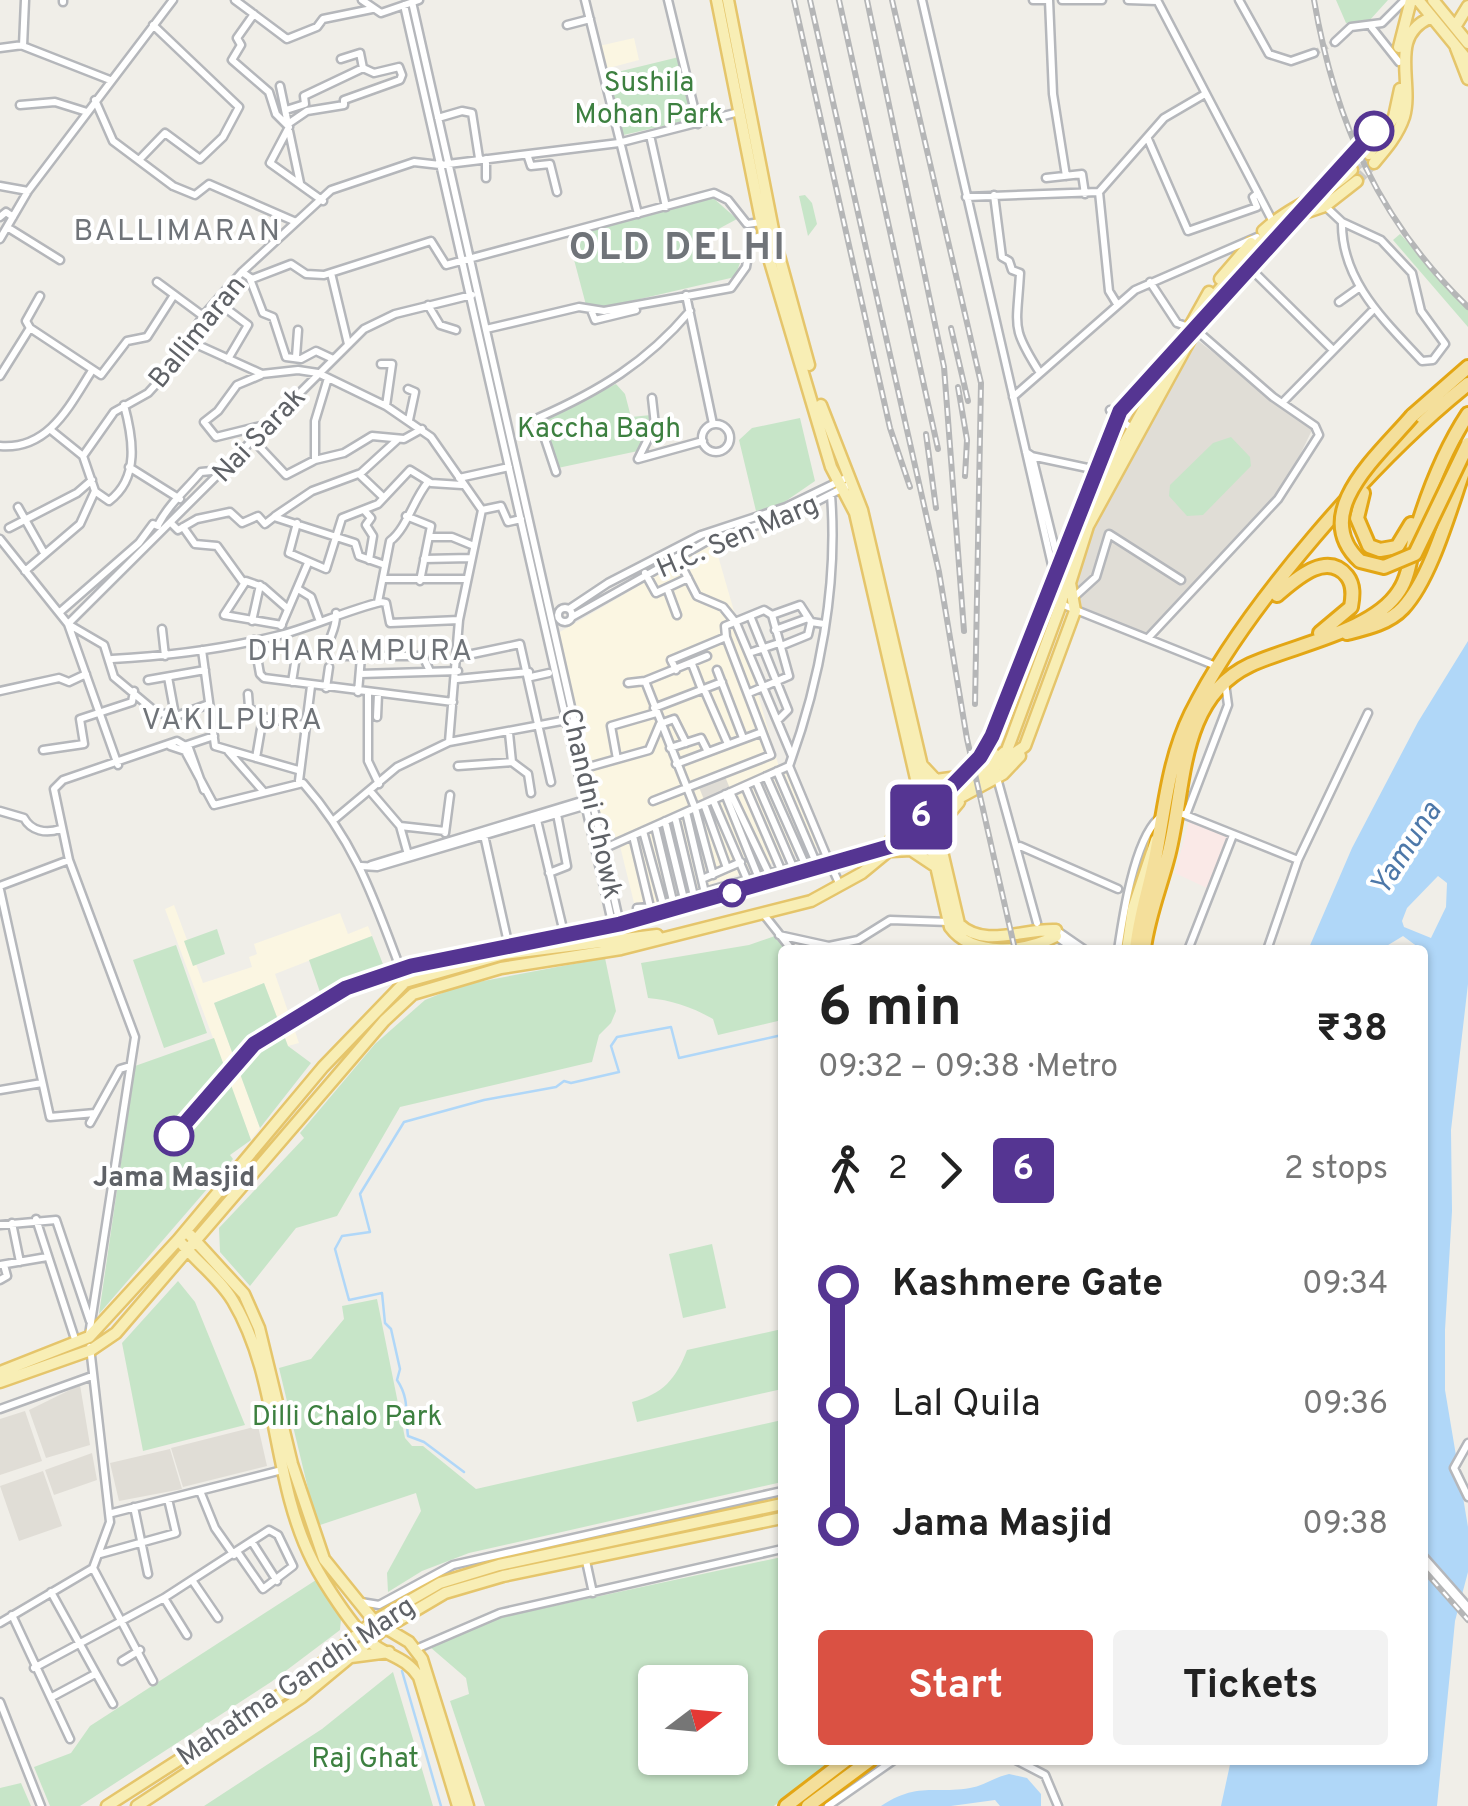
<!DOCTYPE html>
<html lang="en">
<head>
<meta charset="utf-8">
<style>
	:root { --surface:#fff; --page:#f2f2f2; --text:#222; --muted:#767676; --accent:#da5143 }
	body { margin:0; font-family:Overpass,sans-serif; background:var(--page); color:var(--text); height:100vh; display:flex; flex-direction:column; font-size:38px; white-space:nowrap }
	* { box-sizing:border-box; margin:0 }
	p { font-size:32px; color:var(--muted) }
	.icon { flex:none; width:55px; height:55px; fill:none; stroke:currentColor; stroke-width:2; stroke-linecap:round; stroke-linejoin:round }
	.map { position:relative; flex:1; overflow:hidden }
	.sheet { position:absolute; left:778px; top:945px; width:650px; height:820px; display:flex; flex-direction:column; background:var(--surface); border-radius:10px; box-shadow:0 2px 8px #0004 }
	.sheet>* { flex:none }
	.badge { padding:0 20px; border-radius:8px; font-size:35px; line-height:65px }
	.needle { width:65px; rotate:74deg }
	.tools { position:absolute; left:638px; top:1665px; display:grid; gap:20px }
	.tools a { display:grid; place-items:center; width:110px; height:110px; border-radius:10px; background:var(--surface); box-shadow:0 2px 8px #0004; font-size:50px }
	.map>.badge { position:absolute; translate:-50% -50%; box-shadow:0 0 0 5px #fff }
	.legs { display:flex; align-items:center; gap:15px; height:110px; padding:0 40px; font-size:32px }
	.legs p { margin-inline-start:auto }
	.headline { display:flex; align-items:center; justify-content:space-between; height:170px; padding:0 40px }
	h1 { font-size:55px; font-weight:700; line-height:75px }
	.button { display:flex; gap:20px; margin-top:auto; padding:20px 40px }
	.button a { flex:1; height:115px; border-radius:10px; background:var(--accent); color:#fff; font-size:40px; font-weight:700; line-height:115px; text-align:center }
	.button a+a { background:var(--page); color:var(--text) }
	ul { padding:0 40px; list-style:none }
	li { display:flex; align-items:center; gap:35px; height:120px; font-size:38px }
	li i { display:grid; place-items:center; width:15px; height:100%; margin:0 12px; background:currentColor }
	li i::after { content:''; width:25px; height:25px; margin:-12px; border:8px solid; border-radius:50%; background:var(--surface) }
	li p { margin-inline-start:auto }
	li:first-child i { background:linear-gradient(#0000 50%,currentColor 0) }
	li:last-child i { background:linear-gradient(currentColor 50%,#0000 0) }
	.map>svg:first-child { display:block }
	.commercial { fill:#fbf6e2 }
	.education { fill:#e0ddd6 }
	.medical { fill:#fae9e7 }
	.green { fill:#c7e5c8; fill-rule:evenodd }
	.water { fill:#b0d7f8; fill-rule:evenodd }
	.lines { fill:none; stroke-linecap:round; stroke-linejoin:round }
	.stream { stroke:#b0d7f8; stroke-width:2.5 }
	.minor-tunnel { stroke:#cccbc8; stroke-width:6; stroke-dasharray:6 3; stroke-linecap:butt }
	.major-tunnel { stroke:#cccbc8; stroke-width:10; stroke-dasharray:10 5; stroke-linecap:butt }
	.minor-casing { stroke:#b5b7bb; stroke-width:11 }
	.major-casing { stroke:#e5c56b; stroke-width:15 }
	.highway-casing { stroke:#e3a615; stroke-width:18 }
	.minor { stroke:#fff; stroke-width:6 }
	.major { stroke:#f8eeb5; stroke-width:10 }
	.highway { stroke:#f4df9b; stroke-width:12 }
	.rail-casing { stroke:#b5b6b7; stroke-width:6 }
	.rail { stroke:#fff; stroke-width:2.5; stroke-dasharray:8; stroke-linecap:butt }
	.highway-bridge-casing { stroke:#e3a615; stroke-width:18; stroke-linecap:butt }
	.highway-bridge { stroke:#f4df9b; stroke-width:12 }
	.line-1-casing { stroke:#fff; stroke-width:22 }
	.line-1 { stroke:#553592; stroke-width:15 }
	.stop-1-dot { fill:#fff; stroke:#553592; stroke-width:5 }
	.labels { text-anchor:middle; stroke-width:8; stroke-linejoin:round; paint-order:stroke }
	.park-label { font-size:28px; fill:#3d8040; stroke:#fff }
	.street-label { font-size:28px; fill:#5f6267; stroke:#fff }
	.stop-label { font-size:28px; font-weight:bold; fill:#5f6267; stroke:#fff }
	.neighbourhood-label { font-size:30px; letter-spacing:2.5px; fill:#707479; stroke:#fff }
	.water-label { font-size:30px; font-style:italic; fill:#4d78a9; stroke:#fff }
	.district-label { font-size:38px; font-weight:bold; letter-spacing:2.5px; fill:#707479; stroke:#fff }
</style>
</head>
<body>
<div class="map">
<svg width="1468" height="1806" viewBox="0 0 1468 1806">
	<rect width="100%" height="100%" fill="#f0eee8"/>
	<!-- commercial -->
	<path class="commercial" d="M634,38L639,60L605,69L599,46Z
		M714,542L779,767L606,845L558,633Z
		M786,771L819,846L636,911L620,846Z
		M174,905L203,983L252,967L249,957L257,954L254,944L340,913L348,934L368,926L372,936L275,974L299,1043L288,1046L264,983L214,1003L260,1128L251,1140L165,909Z"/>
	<!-- education -->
	<path class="education" d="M1196,339L1312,430L1285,486L1149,635L1082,610L1078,604L1083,593L1075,581L1086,539Z
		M724,774L731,791L705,802L698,785Z
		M80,1385L90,1445L46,1458L29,1410Z
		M25,1411L42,1461L0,1475V1419Z
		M258,1426L267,1466L183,1487L171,1448Z
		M170,1449L182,1489L119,1501L110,1463Z
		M92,1453L97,1480L54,1495L45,1470Z
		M43,1471L62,1526L19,1541L0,1486Z"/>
	<!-- medical -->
	<path class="medical" d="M1189,821L1229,838L1209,889L1175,873Z"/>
	<!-- green -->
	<path class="green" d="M1336,0H1388L1369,21L1346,23Z
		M679,57L693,119L619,136L605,75Z
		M805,195L812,203L817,224L808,236L799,196Z
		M712,197L737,219L709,234L712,251L742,257L735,277L601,308L586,305L568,237Z
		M1400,234L1468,304V327L1393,240Z
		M616,384L625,394L631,417L651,415L653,424L638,451L553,469L539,421Z
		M800,418L815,481L783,503L756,511L739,440L752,428Z
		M1231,437L1250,457L1251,466L1203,515L1187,516L1169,496L1170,485L1213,443Z
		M217,929L225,954L193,966L184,941Z
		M372,936L386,972L321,995L309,960Z
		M775,936L785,950L782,1020L718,1035L713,1019C692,1007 671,1000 648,998L641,963L749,945Z
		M176,945L207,1033L164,1048L133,960Z
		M605,958L616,1011L611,1023L599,1035L592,1062L400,1107L337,1216L296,1228L250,1286L220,1252L219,1228L304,1138L300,1133L375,1044L425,1000L462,985Z
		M264,983L288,1046L311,1063L260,1128L214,1003Z
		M214,1038L251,1140L230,1155L233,1159L99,1314L135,1066Z
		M712,1244L726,1308L683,1318L669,1254Z
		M178,1281L195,1302L245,1425L143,1451L122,1343Z
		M377,1299L405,1438L412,1446H423L476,1489L782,1420V1482L469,1553L422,1571L388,1592L387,1573L421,1511L416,1493L317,1526L279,1368L311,1359L344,1319L342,1306Z
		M782,1329V1389L637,1422L632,1402C663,1394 676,1379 687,1350Z
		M782,1557V1760H833L774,1806H485L450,1701L469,1694L466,1678L430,1647L502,1617ZM730,1682V1758H655V1682Z
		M316,1580L341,1619L340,1630L271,1682L80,1806H50L34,1767L71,1753L90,1726Z
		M393,1672L433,1806H204L322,1729Z
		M21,1783L31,1806H0V1788Z"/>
	<!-- water -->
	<path class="water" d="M1468,641V984L1451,1130L1452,1211L1445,1330V1390L1468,1527V1572L1455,1621L1437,1806H1221L1231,1760H1422V950L1403,936L1380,950H1308L1352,848L1418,722ZM1438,876L1447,883L1446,907L1431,938L1404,927L1402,921L1407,908Z
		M1009,1774L1027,1778L1041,1794V1806H1000L995,1800L951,1806H881C917,1782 934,1794 970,1788C983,1786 995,1777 1009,1774Z"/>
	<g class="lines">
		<!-- stream -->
		<path class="stream" d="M464,1472L424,1442L408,1436C405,1415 410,1399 397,1380L400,1369L391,1329L385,1323L382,1293L349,1300L335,1249L342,1236L370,1232L360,1194L404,1122L484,1100L556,1087L564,1081L571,1083L619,1072L611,1046L617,1037L671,1027L679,1058L782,1035
			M402,1671L441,1806"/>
		<!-- minor-tunnel -->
		<path class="minor-tunnel" d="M1314,53L1335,42"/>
		<!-- major-tunnel -->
		<path class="major-tunnel" d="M1352,170L1369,154
			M1357,181L1374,163"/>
		<defs>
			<path id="minor" d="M25,0L23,46L110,80
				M63,0V2
				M235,0L287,39L317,27L323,19L372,9
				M362,0L381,13L419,0
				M585,0L638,214
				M668,0L698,124
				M922,0L1061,604L1216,666
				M1033,0H1047
				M1049,0L1053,94L1066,176
				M1062,0H1102
				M1128,0L1157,1
				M1157,0L1273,222
				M1239,0L1269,54L1291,61L1314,53
				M412,2L624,942
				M404,5L616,940
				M254,14L237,38L241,45L232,60L269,92L276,114L289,127L270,163L323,201
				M567,25L590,19
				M1372,28L1399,62
				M1335,42L1351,27L1382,23L1405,0
				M0,48L23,45
				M341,59L360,53L363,68
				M280,86L288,124L307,111L344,105V100L400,80L402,75L399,67L374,73L363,68L304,96L305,104L286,110
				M95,100L113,141L173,186L195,195L209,184L296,222
				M20,105L55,102L87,112
				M438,118L462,111L472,113L479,158
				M289,131L300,183
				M650,135L666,207
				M1148,139L1188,231L1257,207L1253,197L1258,193
				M622,142L739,112
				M528,157L531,166L550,164L557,192
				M486,159V178
				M139,160L165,133L200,159L223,137L239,107L153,25
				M1046,178L1082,174L1085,194
				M0,186L28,191
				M1099,192L1109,291L1117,304
				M994,195L1002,257L1009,261L1012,270L1020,273C1017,328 1010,326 1040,373
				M966,197L1099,192L1164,118L1205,94
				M1325,206L1342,222L1381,240L1412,273L1421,311L1445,344L1433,360L1422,361C1385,321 1341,281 1342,222
				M0,217L6,212L13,217
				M7,227L60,260
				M0,239L28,191L173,0
				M1244,262L1332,349
				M242,272L252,279L291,264L306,274L324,275L431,241L446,265L714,193L728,200L747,224L761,222
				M331,273L348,344
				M250,279L263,313L273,317L286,357L301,359L316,351L333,359
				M157,282L203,316
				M686,295L713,424
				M216,301L248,325L228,359
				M1339,302L1360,287
				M428,305L440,325L456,330
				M591,310L595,320L636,310
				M30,328L26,321L40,296
				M486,329L579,307L604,311L731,288L746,267L751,239L767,234
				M189,341L262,374L298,370L318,373L386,406L431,437L482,510
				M296,357L298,330
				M381,364H392L386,406
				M261,375L237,385L218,411L204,422L216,437L265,425
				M0,376L30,328L101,375L127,341L147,337L174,295
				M408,389L415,392L409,420
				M1013,397L1135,290L1257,237
				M652,398L655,425L638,459L703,441
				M1282,403L1374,309
				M1110,410L1132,429
				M702 438a14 14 0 1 1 28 0a14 14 0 1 1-28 0Z
				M52,431L83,456
				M253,440L286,475L315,460L344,453L372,436L404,439L422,429
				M0,446C48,450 69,407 91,372
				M1026,452L1032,456L1063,581
				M1031,456L1111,473
				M315,460V421L328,378
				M129,467L180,499
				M556,472L538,418C599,391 646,363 690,311
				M359,474L383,497
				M459,478L509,467
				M96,492L109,501C140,478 133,438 124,405
				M18,507L44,553
				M364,510L371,518L366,525L373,536L369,560
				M482,510L501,506L508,522L521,519
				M275,516L312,491L361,473L397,440
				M406,516L431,526L420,581
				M171,523L178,530L197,519L230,512L242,523L258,516L265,524L274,517L355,543L359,556L385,565
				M297,523L289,553L326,569L342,518L378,504L410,470L431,483L462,485
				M158,525C169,504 185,491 201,472L222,470
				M183,527L195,544L217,546L243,582
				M9,528L77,493L92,480
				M429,537H452L474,546
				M0,539L68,624L118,765
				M677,557L697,596L723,607L736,623L792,756
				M424,559L471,558
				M25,571L80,524L95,491L83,456L114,412L148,393L169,370L203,316L242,272L331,190L414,162L440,165L619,143
				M645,573L656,593L688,578
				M384,579H467
				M667,588L677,615
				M298,589L311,597L319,619
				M1073,598L1096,577L1109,534L1181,580
				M378,602L390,541C407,528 413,500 428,482
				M558 615a7 7 0 1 1 14 0a7 7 0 1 1-14 0Z
				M569,609L608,583L701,535L786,507L848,477
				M60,612L139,543L153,524L158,526
				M572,617L709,540L790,515L851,484
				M751,618L788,710L778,720
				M252,621L260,585
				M282,625L224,615L246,581L263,587L288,609
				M281,626L308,563
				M162,629L165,656
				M775,630L808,618
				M1149,637L1278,499L1319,435L1315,426L1273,397L1195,329L1177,323L1150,282
				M254,640L260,674L264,678L453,702
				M781,646L808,635L811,622
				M202,650L215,746L298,770
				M749,653L779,643
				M327,655C327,637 337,631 336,613
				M344,656H423L429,669
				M458,657L520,644L551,782
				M112,659C166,656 223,649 276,636C310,628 344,611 381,602L386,603L390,623L459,620
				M692,664L702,690
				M676,670L671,660L726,637L725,626L764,610L772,615
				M717,670L743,738
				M360,674L458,671
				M168,677L175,715
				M531,677L549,673
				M457,679L529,672
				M148,680L205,670
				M645,681L707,656
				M292,682L295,663
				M628,683L645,681L695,808L713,875
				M326,688L329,667
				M704,689L728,744
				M0,691L59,678L69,682L86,674
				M358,692L361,657
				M368,693V761L379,784
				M749,693L789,676L772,615L800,605L811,622L824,624
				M248,694L249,707L263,719
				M209,704L179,715L157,713L114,677L104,645L68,624L364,329L395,314L472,295
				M654,708L722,682
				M377,717L378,694
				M509,733L512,762L528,774L531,793
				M449,742L459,620L482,510
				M187,745L214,736
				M170,746L185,751L214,805L303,783C358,845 376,905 405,981
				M670,748L701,738L708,752
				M43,750L84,744L80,719L132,702L134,691
				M228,751L263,791
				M256,758L263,717L303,725
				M617,759L611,726L656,713
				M676,764L762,732
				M458,766L512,762
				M789,766C820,681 838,586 831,495
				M585,768L649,750L660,724L674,719L686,743
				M777,771L815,860
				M766,776L805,864
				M997,778L1037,923
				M299,781L311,686
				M756,781L793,867
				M745,786L782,872
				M370,791L400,826L407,851
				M730,792L770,876
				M725,794L758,876
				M713,800L747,879
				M653,801L771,755L726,637
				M704,804L727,868
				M0,811L24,818C31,831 46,834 60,829
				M686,812L705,893
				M1183,814L1298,860
				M1186,815L1228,705L1225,683
				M675,817L694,896
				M335,819L397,767L449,742L567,720
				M537,820L564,933
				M665,821L684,899
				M400,826L445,831
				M655,826L673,901
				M643,831L663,904L827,857L789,766
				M445,833L450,795
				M484,835L509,947
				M633,836L650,907L637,908
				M1020,846L1118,889
				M603,849L789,766
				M827,857L839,883
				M371,865L588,799
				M361,866L377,867L587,805
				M549,873L567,866L557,814
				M702,879L741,862
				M0,886L69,860
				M0,890L50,1117L95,1113
				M765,916L792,950
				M1056,930L1085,950
				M779,935L829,946L858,940L890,920L949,922
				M1056,936L1075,950
				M1118,950C1123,916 1134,842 1158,819
				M1188,950L1233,835
				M1267,950L1298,860L1368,713
				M401,972L579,929
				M0,1090L42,1083
				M90,1123L120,1069L130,1066
				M36,1219L75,1339
				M12,1223L20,1262
				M0,1225L56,1220L90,1321
				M0,1265L47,1257
				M0,1280L7,1276L4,1265
				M89,1335L135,1037L69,860L54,789L63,780L177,741L189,748L204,790
				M0,1409L92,1376
				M1468,1443L1454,1468L1468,1497
				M200,1491L215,1528L234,1555
				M134,1507L148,1574
				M112,1513L282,1470
				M252,1542L277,1581
				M100,1554L176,1533L168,1499
				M1422,1555L1468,1607
				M586,1561L593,1593
				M1422,1562L1468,1615
				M93,1568L153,1681
				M192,1580L218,1618
				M51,1592L113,1704
				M164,1598L187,1635
				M361,1602L379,1605L453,1565L782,1491
				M12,1615L70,1739
				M0,1623L93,1568L110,1522L90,1347
				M416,1649L500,1613L782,1549
				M122,1661L140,1650
				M34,1668L164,1598L269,1530L278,1535L293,1566L263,1589L238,1553
				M52,1697L95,1674
				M0,1702L41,1806
				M1016,1760L1045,1775L1058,1806
				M828,1806L894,1760"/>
			<path id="major" d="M717,0L768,255L831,467L855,513L950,927C973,958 1026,952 1056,936
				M728,0L776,245L809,365
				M1418,0L1468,61
				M1433,0L1468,43
				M1455,27L1468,6
				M1399,47L1411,0
				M1456,48L1468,79
				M1369,154L1394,117L1400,89
				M1374,163C1386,149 1398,135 1404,117C1414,82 1388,36 1430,18
				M1263,231C1291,205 1325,196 1352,170
				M1220,279L1251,243
				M821,405L862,510L959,924C985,949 1024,928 1056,930
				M1093,500L1209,292
				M922,765L936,780L958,777
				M988,766L1007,750L1012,737L1061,604L1067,572
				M951,785L994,754
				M957,799L1003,774L1020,756
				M940,838L944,820L959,802
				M887,845L906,821L966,781
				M892,851L911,850L935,866
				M1127,950L1133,909L1156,840
				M190,1235L244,1294L259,1328L292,1464L324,1559L374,1621L409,1642L422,1659L468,1806
				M182,1244C198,1263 220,1279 233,1301C280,1380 271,1480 313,1562C324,1583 353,1628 370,1642C388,1657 405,1656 419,1677L458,1806
				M0,1372L89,1337L178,1240L323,1067L405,982L504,954L657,935
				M0,1382L91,1350L116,1333L384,1021L413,994L501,968L621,949L811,901L862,873L964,789L1025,746L1075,611L1070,583L1088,526L1214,296L1261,241L1287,219L1325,206L1357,181
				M351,1657L389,1652
				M107,1806L294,1686L374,1621L440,1583L499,1565L782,1504
				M137,1806L302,1697L384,1629L445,1593L503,1576L782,1518"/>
			<path id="highway" d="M1412,416L1468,367
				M1363,493L1357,518L1369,546L1380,550L1397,547L1411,524
				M1277,595C1294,581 1326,550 1347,576C1354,585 1353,596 1351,607L1320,633
				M1347,633C1367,628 1389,623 1403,608C1433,576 1452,500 1468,458
				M1144,948C1148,917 1159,890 1167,860C1186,793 1176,700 1250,665C1293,645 1373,632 1399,591C1410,575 1411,551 1416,532C1428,492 1445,449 1468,414
				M1136,950C1139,917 1150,886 1156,854C1165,806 1169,759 1191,714C1244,607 1374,459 1468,384
				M786,1806L846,1760
				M808,1806L870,1760"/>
		</defs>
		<!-- minor casing -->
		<use href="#minor" class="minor-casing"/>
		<!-- major casing -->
		<use href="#major" class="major-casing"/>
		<!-- highway casing -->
		<use href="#highway" class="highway-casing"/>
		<!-- minor -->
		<use href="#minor" class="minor"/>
		<!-- major -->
		<use href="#major" class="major"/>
		<!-- highway -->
		<use href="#highway" class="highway"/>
		<defs>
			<path id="rail" d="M794,0L890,428L910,487
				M810,0L939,572L967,739L1015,950
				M839,0L938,449
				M867,0L944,367L964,631
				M892,0L981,383L975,704
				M1314,0C1335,122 1379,221 1468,307
				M951,328L968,401
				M958,387L967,440L965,476
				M926,434L936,508
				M1422,1568L1468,1620"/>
		</defs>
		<!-- rail casing -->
		<use href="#rail" class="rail-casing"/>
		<!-- rail -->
		<use href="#rail" class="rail"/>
		<defs>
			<path id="highway-bridge" d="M1412,416C1380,454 1308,513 1360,561L1384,567L1415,554L1468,444"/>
		</defs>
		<!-- highway-bridge casing -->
		<use href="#highway-bridge" class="highway-bridge-casing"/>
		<!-- highway-bridge -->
		<use href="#highway-bridge" class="highway-bridge"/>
	</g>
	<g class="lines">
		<defs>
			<path id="line-1" d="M174,1136L254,1044L346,988L411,966L620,924L895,845L980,757L992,736L1120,411L1374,131"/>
		</defs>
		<!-- line-1 casing -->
		<use href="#line-1" class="line-1-casing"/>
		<!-- line-1 -->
		<use href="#line-1" class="line-1"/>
	</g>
	<!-- markers -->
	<g class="stop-1-dot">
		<circle cx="1374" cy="131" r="18"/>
		<circle cx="732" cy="893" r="12"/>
		<circle cx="174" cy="1136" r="18"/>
	</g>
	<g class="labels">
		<!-- park labels -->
		<g class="park-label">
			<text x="649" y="91">Sushila<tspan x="649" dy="32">Mohan Park</tspan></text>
			<text x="599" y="437">Kaccha Bagh</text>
			<text x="347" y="1425">Dilli Chalo Park</text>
			<text x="365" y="1767">Raj Ghat</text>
		</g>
		<!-- street labels -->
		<g class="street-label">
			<text transform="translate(196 331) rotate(-51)" y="10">Ballimaran</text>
			<text transform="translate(258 434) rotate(-46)" y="10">Nai Sarak</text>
			<text transform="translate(737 535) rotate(-23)" y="10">H.C. Sen Marg</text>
			<text transform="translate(593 803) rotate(77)" y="10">Chandni Chowk</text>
			<text transform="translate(295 1680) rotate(-34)" y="10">Mahatma Gandhi Marg</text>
		</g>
		<!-- stop labels -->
		<g class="stop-label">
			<text x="174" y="1186">Jama Masjid</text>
		</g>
		<!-- neighbourhood labels -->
		<g class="neighbourhood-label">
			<text x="178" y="240">BALLIMARAN</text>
			<text x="361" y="660">DHARAMPURA</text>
			<text x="233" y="729">VAKILPURA</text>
		</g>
		<!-- water labels -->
		<g class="water-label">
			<text transform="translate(1405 848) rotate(-57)" y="10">Yamuna</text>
		</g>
		<!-- district labels -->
		<g class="district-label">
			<text x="678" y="259">OLD DELHI</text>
		</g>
	</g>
</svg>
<div class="tools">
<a><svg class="needle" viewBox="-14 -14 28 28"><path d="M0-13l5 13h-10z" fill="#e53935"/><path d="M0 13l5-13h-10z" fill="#767676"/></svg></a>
</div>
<b class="badge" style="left:921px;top:817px;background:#553592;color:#fff">6</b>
<section class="sheet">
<div class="headline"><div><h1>6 min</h1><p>09:32 – 09:38 · Metro</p></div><b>₹38</b></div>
<div class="legs"><svg class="icon" aria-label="walk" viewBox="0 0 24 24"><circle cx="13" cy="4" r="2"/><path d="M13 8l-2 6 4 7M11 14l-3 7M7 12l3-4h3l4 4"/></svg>2<svg class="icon" aria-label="forward" viewBox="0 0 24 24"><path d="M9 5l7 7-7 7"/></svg><b class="badge" style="background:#553592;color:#fff">6</b><p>2 stops</p></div>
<ul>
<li><i style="color:#553592"></i><b>Kashmere Gate</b><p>09:34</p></li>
<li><i style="color:#553592"></i><span>Lal Quila</span><p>09:36</p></li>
<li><i style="color:#553592"></i><b>Jama Masjid</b><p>09:38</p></li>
</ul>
<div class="button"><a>Start</a><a>Tickets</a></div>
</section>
</div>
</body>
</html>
